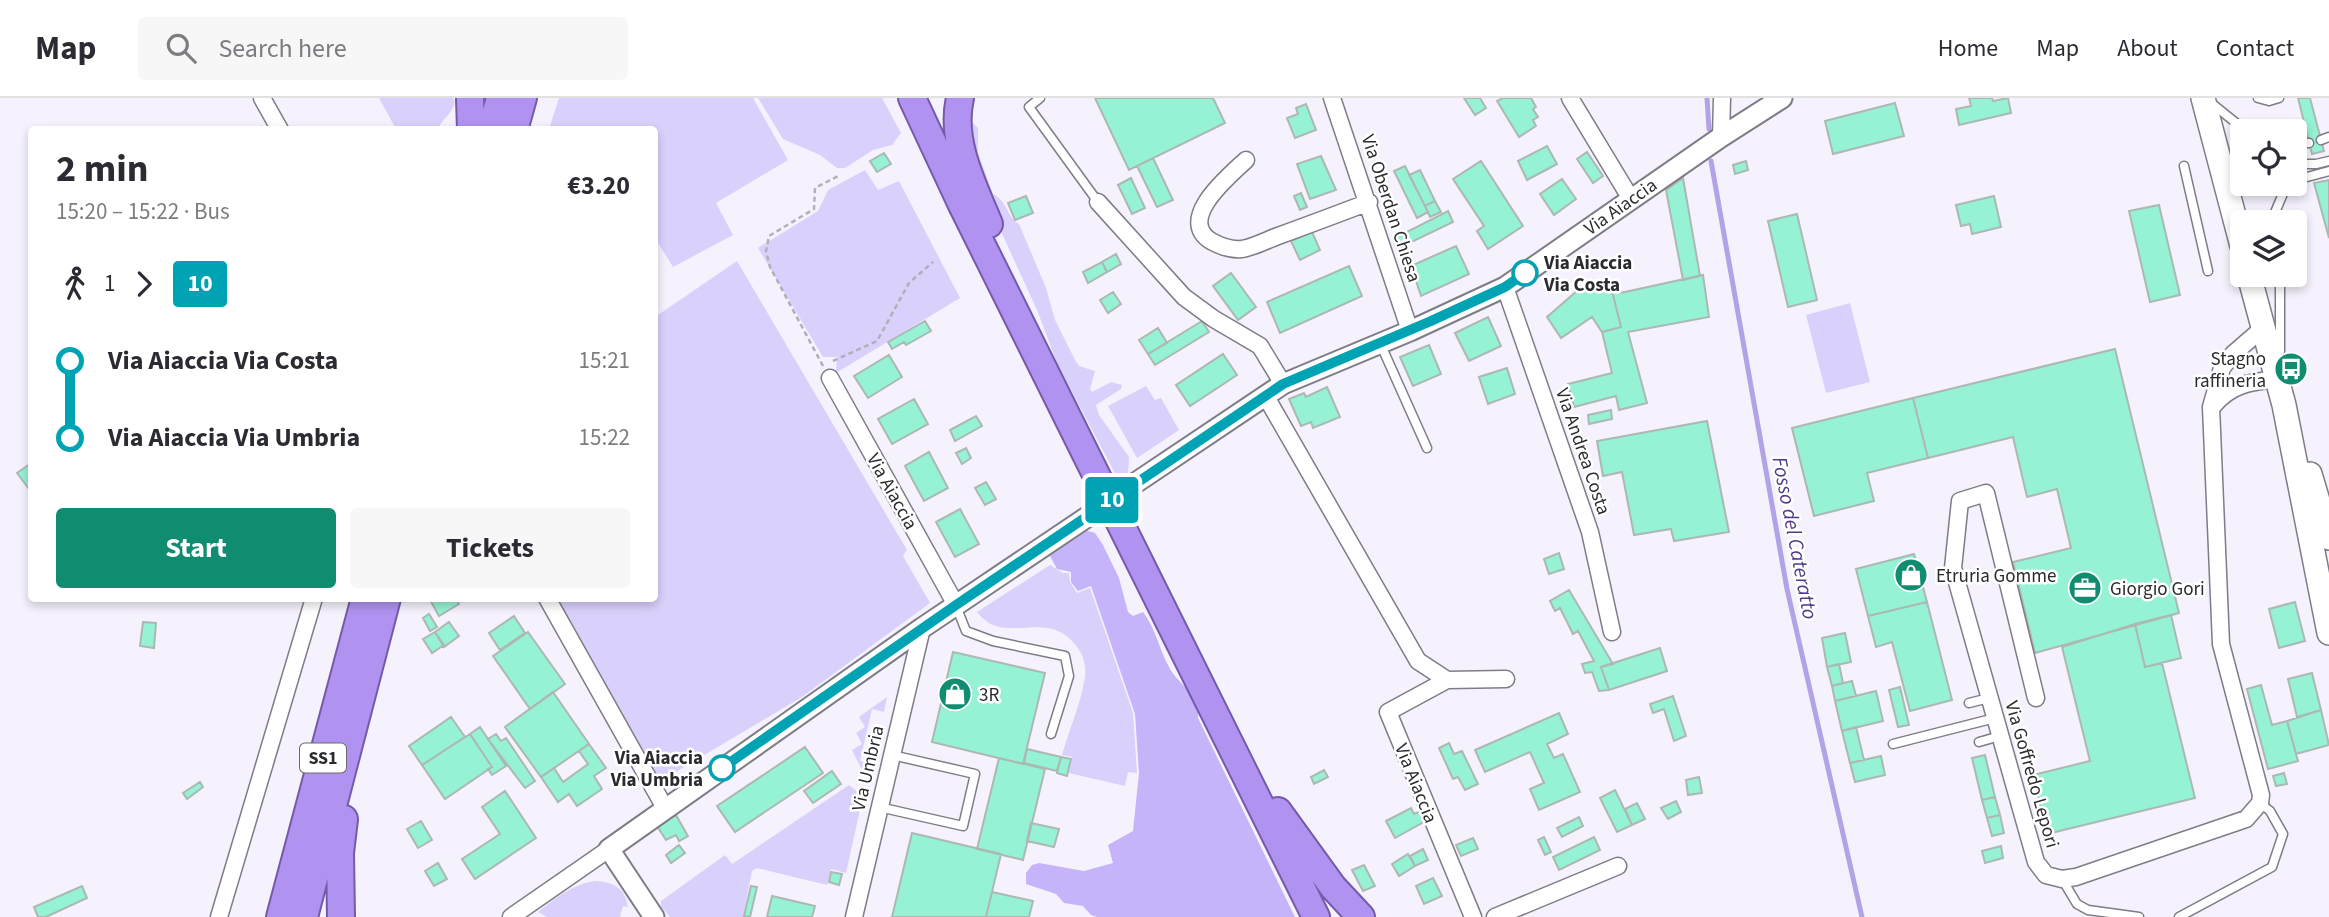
<!DOCTYPE html>
<html lang="en">
<head>
<meta charset="utf-8">
<style>
	:root { --surface:#fff; --page:#f7f7f7; --text:#2b2b33; --muted:#7c7c81; --line:#e1e1e2; --accent:#108c71 }
	body { margin:0; font-family:"Source Sans 3",sans-serif; background:var(--page); color:var(--text); height:100vh; display:flex; flex-direction:column; font-size:26px; white-space:nowrap }
	* { box-sizing:border-box; margin:0 }
	p { font-size:23px; color:var(--muted) }
	.icon { flex:none; width:38px; height:38px; fill:none; stroke:currentColor; stroke-width:2; stroke-linecap:round; stroke-linejoin:round }
	.map { position:relative; flex:1; overflow:hidden }
	.details { position:absolute; left:28px; top:28px; width:630px; height:476px; display:flex; flex-direction:column; background:var(--surface); border-radius:7px; box-shadow:0 4px 10px #0003 }
	.details>* { flex:none }
	.badge { padding:0 14px; border-radius:5px; font-size:24px; line-height:46px }
	.buttons { position:absolute; left:2230px; top:21px; display:grid; gap:14px }
	.buttons a { display:grid; place-items:center; width:77px; height:77px; border-radius:7px; background:var(--surface); box-shadow:0 4px 10px #0003; font-size:35px }
	.map>.badge { position:absolute; translate:-50% -50%; box-shadow:0 0 0 4px #fff }
	.legs { display:flex; align-items:center; gap:10px; height:77px; padding:0 28px; font-size:23px }
	.legs p { margin-inline-start:auto }
	.overview { display:flex; align-items:center; justify-content:space-between; height:119px; padding:0 28px }
	h1 { font-size:38px; font-weight:700; line-height:52px }
	.action { display:flex; gap:14px; margin-top:auto; padding:14px 28px }
	.action a { flex:1; height:80px; border-radius:7px; background:var(--accent); color:#fff; font-size:28px; font-weight:700; line-height:80px; text-align:center }
	.action a+a { background:var(--page); color:var(--text) }
	ul { padding:0 28px; list-style:none }
	li { display:flex; align-items:center; gap:24px; height:77px; font-size:26px }
	li i { display:grid; place-items:center; width:10px; height:100%; margin:0 9px; background:currentColor }
	li i::after { content:''; width:18px; height:18px; margin:-9px; border:5px solid; border-radius:50%; background:var(--surface) }
	li p { margin-inline-start:auto }
	li:first-child i { background:linear-gradient(#0000 50%,currentColor 0) }
	li:last-child i { background:linear-gradient(currentColor 50%,#0000 0) }
	header { display:flex; align-items:center; gap:42px; box-sizing:border-box; height:98px; padding:0 35px; background:var(--surface); border-bottom:2px solid var(--line) }
	header strong { font-size:33px }
	nav { display:flex; gap:38px; margin-inline-start:auto; font-size:24px }
	.search { width:490px; height:63px; background:var(--page); display:flex; align-items:center; gap:18px; box-sizing:border-box; padding:0 24px; border-radius:7px; color:var(--muted); font-size:26px }
	.map>svg:first-child { display:block }
	.green { fill:#dad0fc }
	.forest { fill:#c6b4fa }
	.lines { fill:none; stroke-linecap:round; stroke-linejoin:round }
	.stream { stroke:#b4a2e6; stroke-width:5 }
	.building { fill:#95f2d4; stroke:#acb8b3; stroke-width:2 }
	.service-casing { stroke:#7e7c86; stroke-width:11 }
	.minor-casing { stroke:#7e7c86; stroke-width:19 }
	.tertiary-casing { stroke:#7e7c86; stroke-width:23 }
	.secondary-casing { stroke:#7e7c86; stroke-width:26 }
	.trunk-casing { stroke:#745baa; stroke-width:30 }
	.path { stroke:#b1afb8; stroke-width:2.5; stroke-dasharray:5 3.5; stroke-linecap:butt }
	.service { stroke:#fff; stroke-width:8 }
	.minor { stroke:#fff; stroke-width:16 }
	.tertiary { stroke:#fff; stroke-width:19 }
	.secondary { stroke:#fff; stroke-width:23 }
	.trunk { stroke:#b092f0; stroke-width:26 }
	.line-1-casing { stroke:#fff; stroke-width:16 }
	.line-1 { stroke:#00a3b4; stroke-width:10 }
	.stop-1-dot { fill:#fff; stroke:#00a3b4; stroke-width:3.5 }
	.labels { text-anchor:middle; stroke-width:5; stroke-linejoin:round; paint-order:stroke }
	.shield { fill:#fff; stroke:#6b6a6d; stroke-width:2 }
	.shield-label { font-size:18px; font-weight:bold; fill:#2b2a2e }
	.street-label { font-size:19px; fill:#2b2a2e; stroke:#fff }
	.stop-label { font-size:19px; font-weight:bold; fill:#2b2a2e; stroke:#fff; text-anchor:start }
	.poi-label { font-size:19px; fill:#2b2a2e; stroke:#fff; text-anchor:start }
	.water-label { font-size:21px; font-style:italic; fill:#543989; stroke:#fff }
</style>
</head>
<body>
<header>
<strong>Map</strong>
<div class="search"><svg class="icon" aria-label="search" viewBox="0 0 24 24"><circle cx="10" cy="10" r="6"/><path d="M15 15l6 6"/></svg>Search here</div>
<nav><a>Home</a><a>Map</a><a>About</a><a>Contact</a></nav>
</header>
<div class="map">
<svg width="2329" height="819" viewBox="0 0 2329 819">
	<rect width="100%" height="100%" fill="#f5f2fd"/>
	<!-- green -->
	<path class="green" d="M379,0H453L455,4C452,16 443,20 438,31H396Z
		M559,0H753L788,62L716,105L733,137L673,169L655,140L654,32L549,31Z
		M758,0H882L901,35L892,47L873,52L845,70H837L820,57L783,41Z
		M973,25L978,30V55L993,96C1007,102 1007,120 1019,126L1046,190L1055,222L1075,262L1079,268L1095,273L1090,291L1092,294L1111,284L1122,287L1121,291L1096,307L1099,317L1129,359L1128,380L1120,385L1057,265L1037,212L999,129L978,78L970,27Z
		M865,72L878,92L899,83L960,200L836,275L837,259H823L758,150L818,113L828,92Z
		M737,163L907,452L903,458L930,505L802,599L674,675L668,676L670,683L660,686L553,501L654,500L655,219Z
		M1850,205L1870,284L1826,295L1806,217Z
		M1146,288L1155,302L1161,300L1179,332L1137,360L1108,308Z
		M1050,467L1063,475H1069L1070,484L1077,495L1090,490L1133,615L1137,675L1128,674L1125,688L1069,675L1072,659L1062,657C1069,632 1081,605 1085,579C1086,568 1084,558 1077,549C1047,507 1005,551 977,514Z
		M887,599L884,614L872,611L860,663L872,667L869,678H865L852,652L862,646L856,635L865,629L859,619Z
		M849,687L863,698L846,775L831,771L827,787L757,770L752,773L743,819H670L661,809V803L725,757L732,766Z
		M595,783C613,784 625,789 628,809L623,808L620,819H547L538,814C557,799 571,787 595,783Z"/>
	<!-- forest -->
	<path class="forest" d="M1081,431L1095,435L1103,447L1119,480L1128,514L1133,518L1143,514C1156,531 1159,551 1169,569C1178,587 1202,597 1198,620L1295,819H1097L1091,817L1083,808L1064,805L1056,796L1026,786V775L1032,767L1039,765L1084,773L1113,765L1108,747L1133,733L1139,675L1135,616L1091,488L1078,493L1071,484V474L1057,471L1050,458L1056,445Z"/>
	<g class="lines">
		<!-- stream -->
		<path class="stream" d="M1707,0L1709,31
			M1711,63L1787,491L1862,819"/>
	</g>
	<!-- building -->
	<path class="building" d="M1095,0H1213L1225,25L1129,72Z
		M1464,0H1480L1486,10L1475,17Z
		M1503,0H1531L1536,9L1533,11L1538,19L1533,22L1536,28L1519,39L1497,3Z
		M1969,0H1992L1993,3L2008,0L2011,15L1959,27L1956,11L1971,8Z
		M2298,0H2310L2324,53L2312,56Z
		M1895,5L1904,38L1833,56L1825,23Z
		M1306,6L1316,32L1295,40L1287,20L1298,16L1296,10Z
		M1547,48L1557,66L1527,82L1518,63Z
		M1587,54L1603,78L1593,85L1577,61Z
		M884,55L891,66L877,74L870,63Z
		M1321,58L1336,92L1310,101L1297,66Z
		M1153,60L1173,102L1157,109L1137,68Z
		M1481,63L1523,128L1488,151L1477,133L1484,128L1453,81Z
		M1746,63L1748,72L1735,76L1733,67Z
		M1405,68L1428,114L1417,120L1394,73Z
		M1420,72L1435,103L1425,108L1409,77Z
		M1131,80L1145,110L1132,116L1118,87Z
		M1683,80L1700,178L1683,182L1666,92Z
		M1562,81L1576,101L1554,117L1540,96Z
		M2329,82V140L2314,85Z
		M1301,95L1307,109L1300,112L1294,98Z
		M1026,98L1033,115L1015,122L1008,105Z
		M1994,98L2001,129L1972,136L1970,126L1961,128L1956,107Z
		M1435,103L1441,114L1430,119L1425,108Z
		M2159,107L2180,197L2150,204L2129,113Z
		M1448,113L1453,124L1397,151L1393,141Z
		M1797,116L1817,202L1788,209L1768,123Z
		M1312,134L1320,152L1300,162L1291,143Z
		M1456,148L1469,176L1421,198L1411,168Z
		M1116,156L1121,166L1107,174L1102,164Z
		M1102,164L1107,174L1088,185L1083,174Z
		M1349,168L1362,198L1280,235L1267,204Z
		M1231,175L1256,209L1238,222L1213,188Z
		M1703,177L1709,219L1628,234L1647,305L1619,312L1616,298L1574,309L1568,286L1612,275L1602,234L1621,229L1611,189L1618,187L1620,195Z
		M1611,189L1621,229L1602,234L1592,219L1561,240L1547,219L1578,192Z
		M1113,194L1121,206L1108,215L1100,202Z
		M1488,219L1501,248L1469,263L1455,235Z
		M925,223L931,233L906,247L904,244L892,251L888,244Z
		M1202,223L1209,234L1155,267L1148,256Z
		M1158,230L1167,245L1148,256L1139,242Z
		M1429,247L1441,276L1413,288L1400,259Z
		M2115,251L2179,515L2035,555L2013,464L2071,450L2057,391L2027,399L2013,339L1928,360L1913,300Z
		M1223,256L1237,277L1190,308L1176,287Z
		M889,257L902,279L868,300L854,278Z
		M1507,270L1515,296L1488,306L1479,279Z
		M1327,289L1340,319L1313,330L1311,324L1301,328L1289,301L1304,295L1306,299Z
		M1913,300L1928,360L1867,375L1874,403L1814,418L1792,330Z
		M914,301L928,326L892,346L878,321Z
		M1611,312L1612,321L1589,326L1588,317Z
		M976,318L982,328L955,343L950,332Z
		M1707,323L1729,434L1674,443L1671,431L1634,437L1622,374L1603,378L1597,343Z
		M966,350L971,360L962,366L956,355Z
		M929,354L948,390L924,403L905,368Z
		M30,366L32,389L29,391L17,375Z
		M986,384L996,401L985,407L975,390Z
		M960,411L979,446L955,459L936,424Z
		M1559,455L1564,471L1549,476L1544,461Z
		M1914,456L1927,504L1868,518L1856,471Z
		M1569,492L1613,566L1601,569L1609,592L1599,593L1592,574L1585,575L1582,566L1594,563L1578,533L1573,536L1560,510L1555,513L1550,503Z
		M429,500H455L459,506L439,518Z
		M1927,504L1952,602L1910,613L1892,544L1876,549L1868,518Z
		M2295,504L2305,543L2279,550L2269,511Z
		M429,516L437,529L430,533L423,520Z
		M2171,517L2181,560L2145,569L2135,526Z
		M514,518L525,535L500,552L489,535Z
		M143,524L156,525L154,550L140,548Z
		M449,524L459,538L444,549L435,534Z
		M2135,526L2145,569L2162,565L2195,700L2047,736L2033,677L2090,663L2062,549Z
		M435,534L444,547L432,555L423,541Z
		M528,534L565,586L530,611L493,558Z
		M1845,535L1851,564L1827,569L1822,540Z
		M1660,550L1667,573L1609,592L1601,569Z
		M953,554L1045,575L1023,666L932,644Z
		M1839,566L1843,585L1832,588L1827,569Z
		M2312,575L2321,612L2297,619L2288,581Z
		M1852,583L1856,598L1835,603L1832,588Z
		M2261,587L2272,627L2287,623L2298,663L2268,671L2247,591Z
		M1900,589L1909,627L1898,629L1889,592Z
		M1876,593L1883,623L1842,633L1835,603Z
		M553,594L589,646L541,679L505,629Z
		M1673,598L1686,638L1674,643L1664,611L1653,615L1650,606Z
		M2321,612L2329,647L2296,656L2287,623Z
		M1559,615L1568,636L1547,646L1554,660L1563,656L1580,694L1539,712L1530,691L1544,685L1530,654L1485,674L1475,652Z
		M451,619L465,639L422,667L409,648Z
		M480,629L506,668L492,677L488,671L492,669L470,636Z
		M1856,629L1864,662L1850,665L1842,633Z
		M470,636L492,669L445,701L422,667Z
		M496,636L501,643L506,640L535,683L525,690L488,641Z
		M1449,645L1454,656L1462,653L1478,686L1465,692L1458,679L1453,681L1439,650Z
		M589,646L606,670L594,678L602,691L577,708L569,696L558,704L541,679L554,670L563,684L588,666L579,653Z
		M805,649L823,675L735,734L717,708Z
		M1027,651L1061,659L1057,673L1024,665Z
		M1985,657L1995,699L1982,702L1972,660Z
		M1881,658L1885,677L1855,684L1850,665Z
		M1061,659L1071,661L1067,678L1057,675Z
		M999,660L1045,671L1023,762L977,751Z
		M1324,672L1328,679L1314,686L1311,679Z
		M832,673L841,686L813,705L804,693Z
		M2284,675L2287,686L2276,688L2273,678Z
		M1699,679L1702,695L1688,697L1686,682Z
		M200,684L203,689L187,701L183,695Z
		M1615,692L1632,727L1617,734L1600,700Z
		M505,693L536,740L475,781L462,761L500,736L482,709Z
		M1995,699L2000,717L1987,720L1982,702Z
		M1676,703L1681,714L1668,721L1661,710Z
		M1637,705L1645,721L1632,727L1625,711Z
		M1411,710L1414,716L1424,712L1429,721L1395,740L1386,723Z
		M676,717L688,738L679,743L676,737L666,742L657,728Z
		M2000,717L2004,735L1992,738L1987,720Z
		M1579,719L1583,728L1562,739L1557,730Z
		M421,723L432,742L418,750L407,731Z
		M1031,725L1059,731L1054,749L1027,743Z
		M912,735L1001,756L986,819H892Z
		M1544,739L1551,754L1545,757L1538,742Z
		M1594,739L1600,752L1559,772L1553,759Z
		M1473,740L1478,751L1461,758L1456,747Z
		M679,747L685,755L671,765L666,757Z
		M2001,748L2003,760L1985,765L1982,753Z
		M1423,751L1428,762L1415,768L1410,758Z
		M1408,756L1415,768L1399,778L1392,766Z
		M438,765L447,781L434,788L425,773Z
		M1364,767L1375,788L1363,793L1352,772Z
		M831,774L842,776L839,787L829,784Z
		M1433,780L1442,798L1424,806L1416,788Z
		M82,788L87,800L46,819H38L34,809Z
		M751,788L757,789L750,819L744,818Z
		M992,794L1033,803L1029,819H986Z
		M772,798L815,808L812,819H767Z"/>
	<g class="lines">
		<defs>
			<path id="service" d="M1040,0L1029,9L1098,104
				M2258,0L2269,3L2279,0
				M2210,4L2246,33
				M2321,42L2329,39
				M2294,46L2309,45
				M2294,66H2316L2329,63
				M2184,68L2208,173
				M2294,79H2307L2329,73
				M2271,124L2287,86
				M2278,177L2280,187V253
				M1380,245L1427,350
				M956,508L966,533L993,543L1065,558L1069,578L1051,636
				M1969,605L1989,600
				M1979,644L2000,638
				M1893,646L1995,620
				M879,709L963,728L975,676L892,657
				M2062,781L2077,806L2088,812L2139,819
				M2179,819L2272,769L2283,736L2270,713L2260,705"/>
			<path id="minor" d="M262,0L280,32
				M1332,0L1410,233
				M1570,0L1631,101
				M1721,39L1722,0
				M1246,62C1229,78 1176,121 1211,143C1220,148 1232,152 1242,151C1254,149 1267,142 1278,138C1308,127 1338,116 1369,104
				M1098,104L1184,199L1214,221L1260,248L1283,286
				M1505,189L1590,434L1612,534
				M830,280L956,507
				M1265,297L1418,563L1447,582
				M2213,308C2231,286 2250,284 2277,281
				M547,500L665,710
				M2036,600L1986,395L1960,403L1953,470L2036,764L2046,777L2062,781L2076,779L2246,721L2260,705L2261,697L2221,546L2211,309L2222,270L2233,256L2263,230
				M219,819L314,500
				M511,819L609,751
				M854,819L922,530
				M1473,819L1388,614L1447,582L1506,581
				M1495,819L1618,768"/>
			<path id="tertiary" d="M1122,394L1283,286L1410,233L1505,189L1721,39L1782,0
				M654,819L609,751L922,530L1090,417"/>
			<path id="secondary" d="M2203,0L2242,148
				M2249,177L2284,307L2329,535
				M2310,376L2329,440"/>
			<path id="trunk" d="M470,0L471,32
				M912,0L961,105L1316,819
				M960,0C950,43 973,87 989,126
				M491,32L500,0
				M514,32L523,0
				M1278,713L1333,789L1361,819
				M280,819L365,500
				M304,819L387,500
				M341,819L340,755L344,721"/>
		</defs>
		<!-- service casing -->
		<use href="#service" class="service-casing"/>
		<!-- minor casing -->
		<use href="#minor" class="minor-casing"/>
		<!-- tertiary casing -->
		<use href="#tertiary" class="tertiary-casing"/>
		<!-- secondary casing -->
		<use href="#secondary" class="secondary-casing"/>
		<!-- trunk casing -->
		<use href="#trunk" class="trunk-casing"/>
		<!-- path -->
		<path class="path" d="M833,263L877,243L909,185L933,164
			M823,268L770,169L766,153L769,138L814,111L815,90L840,77"/>
		<!-- service -->
		<use href="#service" class="service"/>
		<!-- minor -->
		<use href="#minor" class="minor"/>
		<!-- tertiary -->
		<use href="#tertiary" class="tertiary"/>
		<!-- secondary -->
		<use href="#secondary" class="secondary"/>
		<!-- trunk -->
		<use href="#trunk" class="trunk"/>
	</g>
	<g class="lines">
		<defs>
			<path id="line-1" d="M722,670L956,507L1283,286L1431,223L1505,189L1525,175"/>
		</defs>
		<!-- line-1 casing -->
		<use href="#line-1" class="line-1-casing"/>
		<!-- line-1 -->
		<use href="#line-1" class="line-1"/>
	</g>
	<!-- icons -->
	<defs>
		<symbol id="bus-disc" viewBox="-11 -11 22 22"><circle r="9.5" fill="#108c71" stroke="#fff"/><path d="M-5-6H5V4H4V6H2V4H-2V6H-4V4H-5ZM-3.5-4V0h7V-4ZM-3.5 1.2v1.5H-2V1.2ZM2 1.2v1.5H3.5V1.2Z" fill="#fff"/></symbol>
		<symbol id="shop-disc" viewBox="-11 -11 22 22"><circle r="9.5" fill="#108c71" stroke="#fff"/><path d="M-5-2.5h2.3a2.7 3.5 0 0 1 5.4 0H5L5.5 6h-11ZM-1.5-2.5h3a1.5 2.3 0 0 0-3 0Z" fill="#fff"/></symbol>
		<symbol id="office-disc" viewBox="-11 -11 22 22"><circle r="9.5" fill="#108c71" stroke="#fff"/><path d="M-6-3h4V-5.5h4V-3h4V5H-6ZM-1-4.5V-3h2v-1.5ZM-6 0V1H6V0Z" fill="#fff"/></symbol>
	</defs>
	<g fill-rule="evenodd">
		<use href="#bus-disc" x="2272" y="252" width="38" height="38"/>
		<use href="#shop-disc" x="1892" y="458" width="38" height="38"/>
		<use href="#office-disc" x="2066" y="471" width="38" height="38"/>
		<use href="#shop-disc" x="936" y="577" width="38" height="38"/>
	</g>
	<!-- markers -->
	<g class="stop-1-dot">
		<circle cx="1525" cy="175" r="12"/>
		<circle cx="722" cy="670" r="12"/>
	</g>
	<g class="labels">
		<!-- shield labels -->
		<rect class="shield" x="300" y="645.5" width="46" height="29" rx="5"/>
		<g class="shield-label">
			<text x="323" y="666">SS1</text>
		</g>
		<!-- street labels -->
		<g class="street-label">
			<text transform="translate(1620 108) rotate(-35)" y="7">Via Aiaccia</text>
			<text transform="translate(1392 110) rotate(72)" y="7">Via Oberdan Chiesa</text>
			<text transform="translate(1584 353) rotate(71)" y="7">Via Andrea Costa</text>
			<text transform="translate(893 393) rotate(61)" y="7">Via Aiaccia</text>
			<text transform="translate(867 670) rotate(-77)" y="7">Via Umbria</text>
			<text transform="translate(2033 676) rotate(74)" y="7">Via Goffredo Lepori</text>
			<text transform="translate(1417 685) rotate(68)" y="7">Via Aiaccia</text>
		</g>
		<!-- stop labels -->
		<g class="stop-label">
			<text x="1544" y="171">Via Aiaccia<tspan x="1544" dy="22">Via Costa</tspan></text>
			<text x="703" y="666" text-anchor="end">Via Aiaccia<tspan x="703" dy="22">Via Umbria</tspan></text>
		</g>
		<!-- poi labels -->
		<g class="poi-label">
			<text x="2266" y="267" text-anchor="end">Stagno<tspan x="2266" dy="22">raffineria</tspan></text>
			<text x="1936" y="484">Etruria Gomme</text>
			<text x="2110" y="497">Giorgio Gori</text>
			<text x="979" y="603">3R</text>
		</g>
		<!-- water labels -->
		<g class="water-label">
			<text transform="translate(1795 440) rotate(79)" y="7">Fosso del Cateratto</text>
		</g>
	</g>
</svg>
<div class="buttons">
<a><svg class="icon" aria-label="locate" viewBox="0 0 24 24"><circle cx="12" cy="12" r="6"/><path d="M12 2v4M12 18v4M2 12h4M18 12h4"/></svg></a>
<a><svg class="icon" aria-label="layers" viewBox="0 0 24 24"><path d="M12 4l9 5-9 5-9-5zM3 14l9 5 9-5"/></svg></a>
</div>
<b class="badge" style="left:1112px;top:402px;background:#00a3b4;color:#fff">10</b>
<section class="details">
<div class="overview"><div><h1>2 min</h1><p>15:20 – 15:22 · Bus</p></div><b>€3.20</b></div>
<div class="legs"><svg class="icon" aria-label="walk" viewBox="0 0 24 24"><circle cx="13" cy="4" r="2"/><path d="M13 8l-2 6 4 7M11 14l-3 7M7 12l3-4h3l4 4"/></svg>1<svg class="icon" aria-label="forward" viewBox="0 0 24 24"><path d="M9 5l7 7-7 7"/></svg><b class="badge" style="background:#00a3b4;color:#fff">10</b></div>
<ul>
<li><i style="color:#00a3b4"></i><b>Via Aiaccia Via Costa</b><p>15:21</p></li>
<li><i style="color:#00a3b4"></i><b>Via Aiaccia Via Umbria</b><p>15:22</p></li>
</ul>
<div class="action"><a>Start</a><a>Tickets</a></div>
</section>
</div>
</body>
</html>
